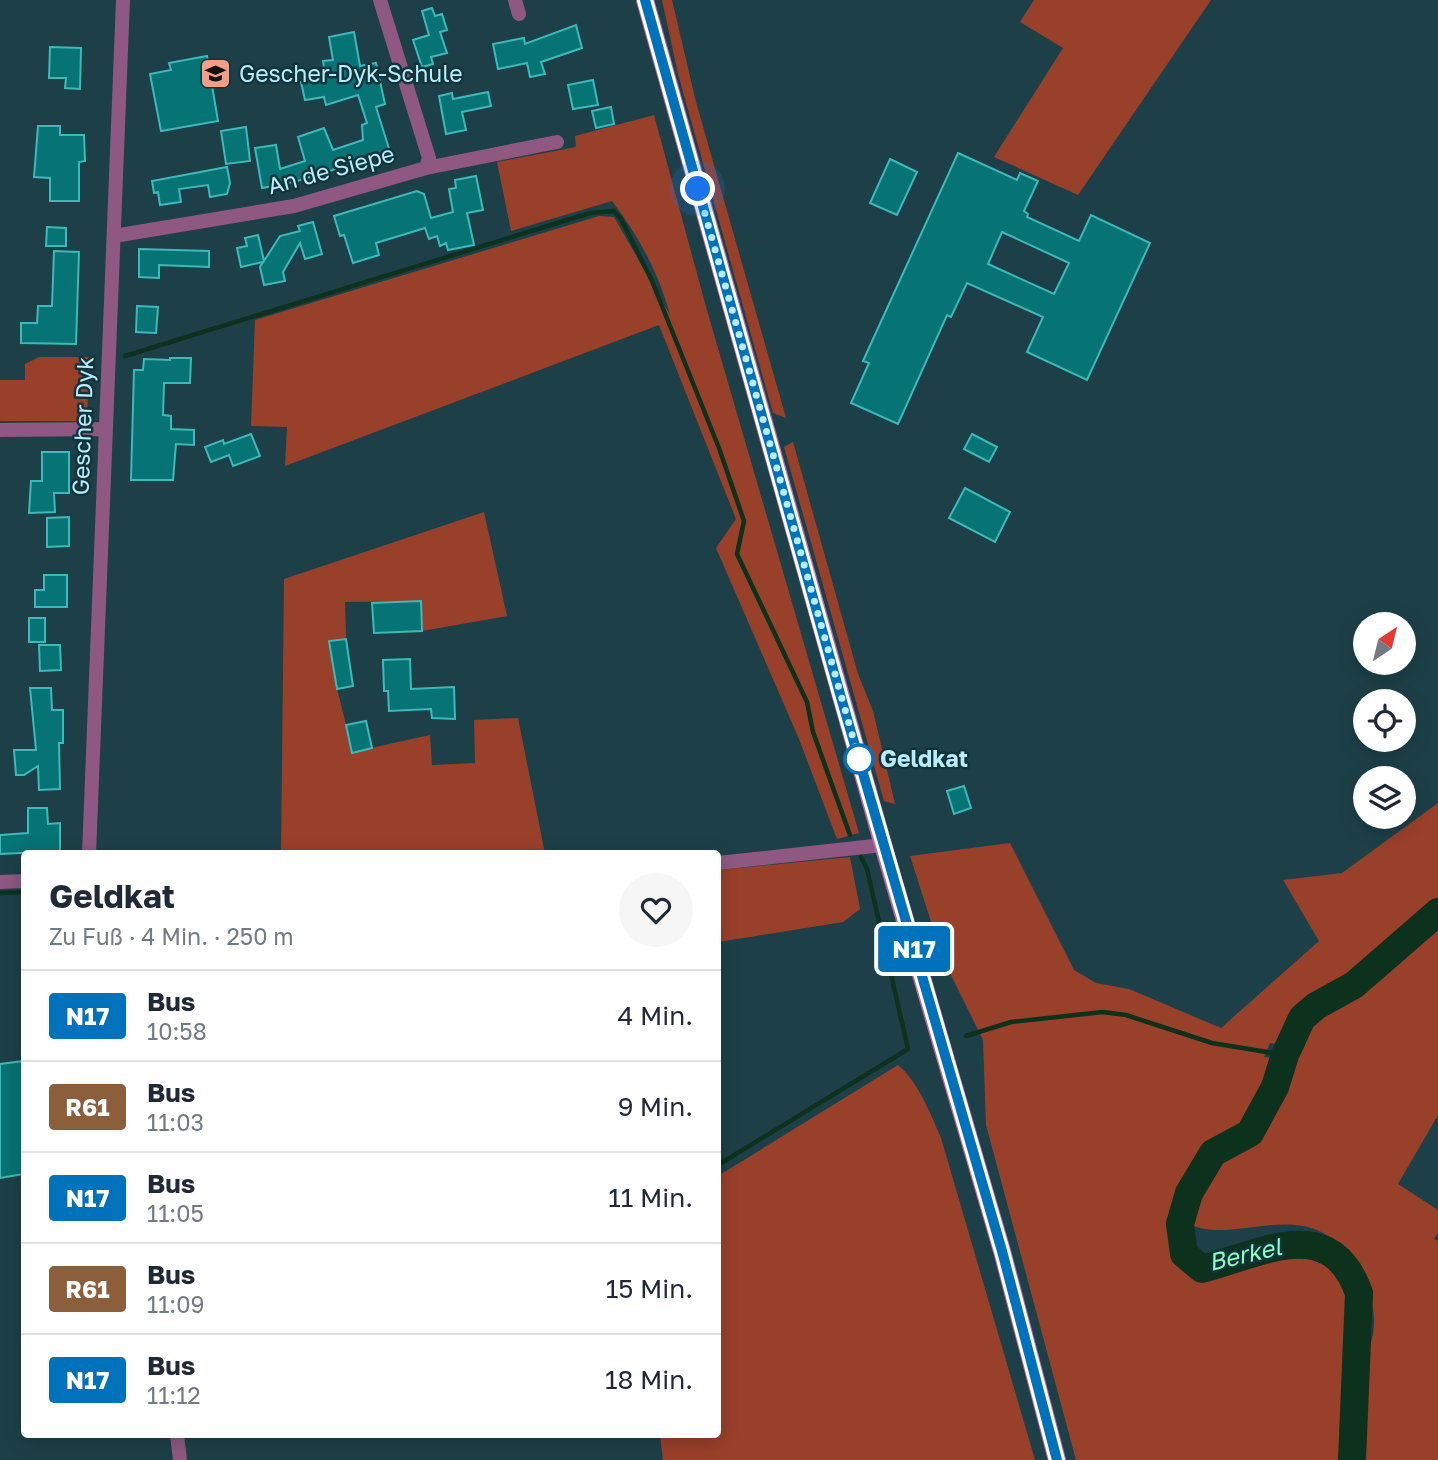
<!DOCTYPE html>
<html lang="de">
<head>
<meta charset="utf-8">
<style>
	:root { --surface:#fff; --page:#f6f6f7; --text:#1f2937; --muted:#747a83; --line:#e0e1e3 }
	body { margin:0; font-family:"Golos Text",sans-serif; background:var(--page); color:var(--text); height:100vh; display:flex; flex-direction:column; font-size:26px; white-space:nowrap }
	* { box-sizing:border-box; margin:0 }
	p { font-size:23px; color:var(--muted) }
	.icon { flex:none; width:38px; height:38px; fill:none; stroke:currentColor; stroke-width:2; stroke-linecap:round; stroke-linejoin:round }
	.map { position:relative; flex:1; overflow:hidden }
	.side { position:absolute; left:21px; top:850px; width:700px; height:588px; display:flex; flex-direction:column; background:var(--surface); border-radius:7px; box-shadow:0 4px 18px #0003 }
	.side>* { flex:none }
	.badge { padding:0 14px; border-radius:5px; font-size:24px; line-height:46px }
	.needle { width:46px; rotate:35deg }
	.controls { position:absolute; left:1353px; top:612px; display:grid; gap:14px }
	.controls a { display:grid; place-items:center; width:63px; height:63px; border-radius:50%; background:var(--surface); box-shadow:0 4px 18px #0003; font-size:35px }
	.you { position:absolute; width:35px; height:35px; margin:-18px; border:5px solid #fff; border-radius:50%; background:#1a73e8; box-shadow:0 0 0 10px #1a73e833 }
	.map>.badge { position:absolute; translate:-50% -50%; box-shadow:0 0 0 4px #fff }
	.round { display:grid; place-items:center; flex:none; width:74px; height:74px; border-radius:37px; background:var(--page) }
	.head { display:flex; align-items:center; justify-content:space-between; height:119px; padding:0 28px }
	h1 { font-size:33px; font-weight:700; line-height:52px }
	ul { padding:0; list-style:none }
	li { display:flex; align-items:center; gap:21px; height:91px; padding:0 28px; border-top:2px solid var(--line) }
	li div { flex:1 }
	li b { display:block; font-size:26px }
	li em { font-style:normal }
	li .badge { min-width:77px; font-weight:700; text-align:center }
	.map>svg:first-child { display:block }
	.green { fill:#99402a }
	.lines { fill:none; stroke-linecap:round; stroke-linejoin:round }
	.stream { stroke:#0c311d; stroke-width:4.5 }
	.river { stroke:#0c311d; stroke-width:28 }
	.building { fill:#067374; stroke:#3eb9b9; stroke-width:2; fill-rule:evenodd }
	.minor { stroke:#8e5882; stroke-width:14 }
	.secondary { stroke:#b6a; stroke-width:18 }
	.line-casing { stroke:#fff; stroke-width:16 }
	.line { stroke:#0072bc; stroke-width:10 }
	.walk { stroke:#baebf8; stroke-width:7; stroke-dasharray:0 12.6 }
	.stop-dot { fill:#fff; stroke:#0072bc; stroke-width:3.5 }
	.labels { text-anchor:middle; stroke-width:5; stroke-linejoin:round; paint-order:stroke }
	.poi-label { font-size:23px; fill:#baebf8; stroke:#12353d; text-anchor:start }
	.street-label { font-size:23px; fill:#baebf8; stroke:#12353d }
	.stop-label { font-size:23px; font-weight:bold; fill:#baebf8; stroke:#12353d; text-anchor:start }
	.water-label { font-size:24px; font-style:italic; fill:#90fdba; stroke:#12353d }
</style>
</head>
<body>
<div class="map">
<svg width="1438" height="1460" viewBox="0 0 1438 1460">
	<rect width="100%" height="100%" fill="#1d4048"/>
	<!-- green -->
	<path class="green" d="M662,0H672L696,102L786,418L773,413L678,74Z
		M1034,0H1211L1078,195L994,157L1063,48L1020,22Z
		M654,115L706,307L859,833L837,839L799,739L716,548L736,519L659,325L285,466L287,427L251,426L255,320L599,216L614,217L670,315C659,273 638,235 612,201L511,231L497,162L576,147L575,136Z
		M39,357H89L87,421H0V380H25V364Z
		M793,442L858,674L873,711L895,804L884,801L784,447Z
		M484,512L507,616L422,631L421,601L345,602L346,639L330,642L337,689L353,752L430,735L432,765L475,763L474,720L518,718L545,854H281L284,579Z
		M1438,803V903L1350,981L1313,1002L1297,1015L1283,1044L1270,1043L1264,1057L1273,1058L1267,1084L1245,1125L1209,1145L1192,1167L1181,1195L1223,1157L1252,1141L1282,1095L1283,1070L1306,1022L1357,990L1438,918V1115L1398,1184L1438,1210V1233L1434,1239L1438,1241V1460H1359C1358,1443 1358,1395 1360,1380C1363,1361 1374,1343 1374,1323C1375,1290 1352,1249 1323,1233C1277,1207 1211,1252 1176,1214C1165,1244 1178,1263 1203,1278C1230,1267 1284,1243 1313,1252C1324,1255 1336,1265 1344,1273L1349,1294L1345,1460H1076L986,1125L983,1040L943,959L910,856L1010,843L1074,970L1096,983L1129,989L1221,1028L1319,941L1283,880L1342,873Z
		M850,857L860,909L843,922L718,942V870Z
		M898,1065C919,1083 930,1113 941,1138L1035,1460H663L660,1435H718V1176Z"/>
	<g class="lines">
		<!-- stream -->
		<path class="stream" d="M125,356L590,213L614,211L621,219L652,281L719,448L744,521L737,554L807,702L813,732L850,835
			M0,893L24,892
			M966,1036L1011,1022L1103,1012L1126,1015L1212,1043L1285,1055
			M718,1165L908,1049L867,869L861,857"/>
		<!-- river -->
		<path class="river" d="M1352,1460L1359,1293C1330,1212 1261,1254 1202,1269L1184,1254L1180,1224L1189,1193L1213,1153L1250,1133L1275,1087L1285,1055L1302,1018L1316,1006L1354,985L1438,912"/>
	</g>
	<!-- building -->
	<path class="building" d="M432,8L435,16L442,14L447,30L440,32L447,53L431,57L433,64L422,67L413,40L429,35L422,11Z
		M576,25L582,48L541,62L545,74L530,77L527,63L498,69L493,44L524,38L525,44Z
		M354,32L360,66L376,63L385,104L376,107L390,152L294,182L262,188L255,148L276,145L280,169L305,161L298,137L324,128L333,150L363,140L362,125L367,123L358,95L326,105L324,97L305,100L301,82L325,76L323,61L333,60L329,37Z
		M50,47L81,48L80,89L65,88L66,78H49Z
		M207,56L218,121L161,131L150,74L171,70L169,63Z
		M593,80L598,105L573,109L568,85Z
		M488,92L491,106L462,112L466,130L446,134L439,96L452,93L453,99Z
		M611,107L614,124L596,128L592,111Z
		M38,126H60V135H84L85,161L79,162V201H50V178L34,177Z
		M246,127L250,161L226,164L221,131Z
		M958,153L1017,180L1020,173L1038,181L1024,211L1028,214L1027,217L1079,241L1091,215L1150,243L1087,380L1027,352L1043,317L967,283L951,317L947,315L898,424L851,403L869,363L863,361ZM1002,232L1069,263L1054,294L988,264Z
		M890,159L917,172L897,215L870,203Z
		M227,167L230,183L227,194L210,197L208,185L179,189L181,202L160,205L158,192L154,193L152,181Z
		M476,176L483,210L467,213L474,245L448,250L446,243L440,246L437,236L429,239L425,228L376,243L379,255L353,263L344,235L340,236L334,216L417,191L424,194L431,218L453,212L449,189L456,188L455,180Z
		M313,222L322,254L305,259L300,243L283,272L285,281L264,285L260,267L263,262L241,267L237,248L247,246L245,238L258,235L264,261L280,236L300,231L298,226Z
		M47,227L66,228V246H46Z
		M139,249L209,251V267L159,265V278L139,277Z
		M54,251L79,252L76,344L21,343V323H37L38,306H52Z
		M137,306L158,307L156,333L136,332Z
		M170,358H191L190,383H164L163,415L171,416V429L194,430V445L176,444L173,480H131L134,370H143L144,359L170,360Z
		M251,434L260,456L233,466L229,455L211,462L205,447L223,440L224,444Z
		M972,434L997,447L989,462L964,449Z
		M42,452H69V493H54L55,512L29,513L31,481H42Z
		M965,488L1010,512L995,542L949,518Z
		M69,517V546L47,547V518Z
		M44,575H67V607H35V590H44Z
		M421,601L422,631L374,633L372,603Z
		M29,618H45V642H29Z
		M346,639L353,686L337,689L329,641Z
		M39,645H60L61,670L40,671Z
		M410,659L411,689L454,687L455,719L432,718L431,709L389,711L388,691H384L383,660Z
		M30,688H51L52,710H63V743H59L60,789L39,790L38,766L24,775H16L14,750H36Z
		M366,721L372,748L352,753L346,725Z
		M964,786L971,808L954,814L947,791Z
		M28,808H47L48,824L60,823V851L0,854V835L28,833Z
		M24,1061V1174L0,1178V1064Z"/>
	<g class="lines">
		<!-- minor -->
		<path class="minor" d="M380,0L429,158L426,168
			M515,0L519,14
			M114,236L294,206L426,168L557,142
			M0,430L105,429
			M89,854L123,0
			M718,863L883,845
			M0,882L24,881
			M177,1435L180,1460"/>
		<!-- secondary -->
		<path class="secondary" d="M645,0L883,845L1002,1251L1057,1460"/>
	</g>
	<g class="lines">
		<defs>
			<path id="line" d="M645,0L842,701L1002,1251L1057,1460"/>
		</defs>
		<!-- line casing -->
		<use href="#line" class="line-casing"/>
		<!-- line -->
		<use href="#line" class="line"/>
		<!-- walk -->
		<path class="walk" d="M698,189L859,759"/>
	</g>
	<!-- icons -->
	<defs>
		<symbol id="school-square" viewBox="-11 -11 22 22"><rect x="-9" y="-9" width="18" height="18" rx="4" fill="#f49e88" stroke="#12353d"/><path d="M0-5L7-2L0 1L-7-2ZM-4 1L0 2.5L4 1V4Q0 6-4 4Z" fill="#111"/></symbol>
	</defs>
	<g fill-rule="evenodd">
		<use href="#school-square" x="198" y="56" width="35" height="35"/>
	</g>
	<!-- markers -->
	<circle class="stop-dot" cx="859" cy="759" r="14"/>
	<g class="labels">
		<!-- poi labels -->
		<g class="poi-label">
			<text x="239" y="82">Gescher-Dyk-Schule</text>
		</g>
		<!-- street labels -->
		<g class="street-label">
			<text transform="translate(331 170) rotate(-15)" y="8">An de Siepe</text>
			<text transform="translate(83 426) rotate(-88)" y="8">Gescher Dyk</text>
		</g>
		<!-- stop labels -->
		<g class="stop-label">
			<text x="880" y="767">Geldkat</text>
		</g>
		<!-- water labels -->
		<g class="water-label">
			<text transform="translate(1245 1255) rotate(-13)" y="8">Berkel</text>
		</g>
	</g>
</svg>
<div class="controls">
<a><svg class="needle" viewBox="-14 -14 28 28"><path d="M0-13l5 13h-10z" fill="#e53935"/><path d="M0 13l5-13h-10z" fill="#747a83"/></svg></a>
<a><svg class="icon" aria-label="locate" viewBox="0 0 24 24"><circle cx="12" cy="12" r="6"/><path d="M12 2v4M12 18v4M2 12h4M18 12h4"/></svg></a>
<a><svg class="icon" aria-label="layers" viewBox="0 0 24 24"><path d="M12 4l9 5-9 5-9-5zM3 14l9 5 9-5"/></svg></a>
</div>
<div class="you" style="left:698px;top:189px"></div>
<b class="badge" style="left:914px;top:949px;background:#0072bc;color:#fff">N17</b>
<section class="side">
<div class="head"><div><h1>Geldkat</h1><p>Zu Fuß · 4 Min. · 250 m</p></div><a class="round"><svg class="icon" aria-label="heart" viewBox="0 0 24 24"><path d="M12 20l-8-8c-3-5 5-10 8-4 3-6 11-1 8 4z"/></svg></a></div>
<ul>
<li><span class="badge" style="background:#0072bc;color:#fff">N17</span><div><b>Bus</b><p>10:58</p></div><em>4 Min.</em></li>
<li><span class="badge" style="background:#8b5e3c;color:#fff">R61</span><div><b>Bus</b><p>11:03</p></div><em>9 Min.</em></li>
<li><span class="badge" style="background:#0072bc;color:#fff">N17</span><div><b>Bus</b><p>11:05</p></div><em>11 Min.</em></li>
<li><span class="badge" style="background:#8b5e3c;color:#fff">R61</span><div><b>Bus</b><p>11:09</p></div><em>15 Min.</em></li>
<li><span class="badge" style="background:#0072bc;color:#fff">N17</span><div><b>Bus</b><p>11:12</p></div><em>18 Min.</em></li>
</ul>
</section>
</div>
</body>
</html>
